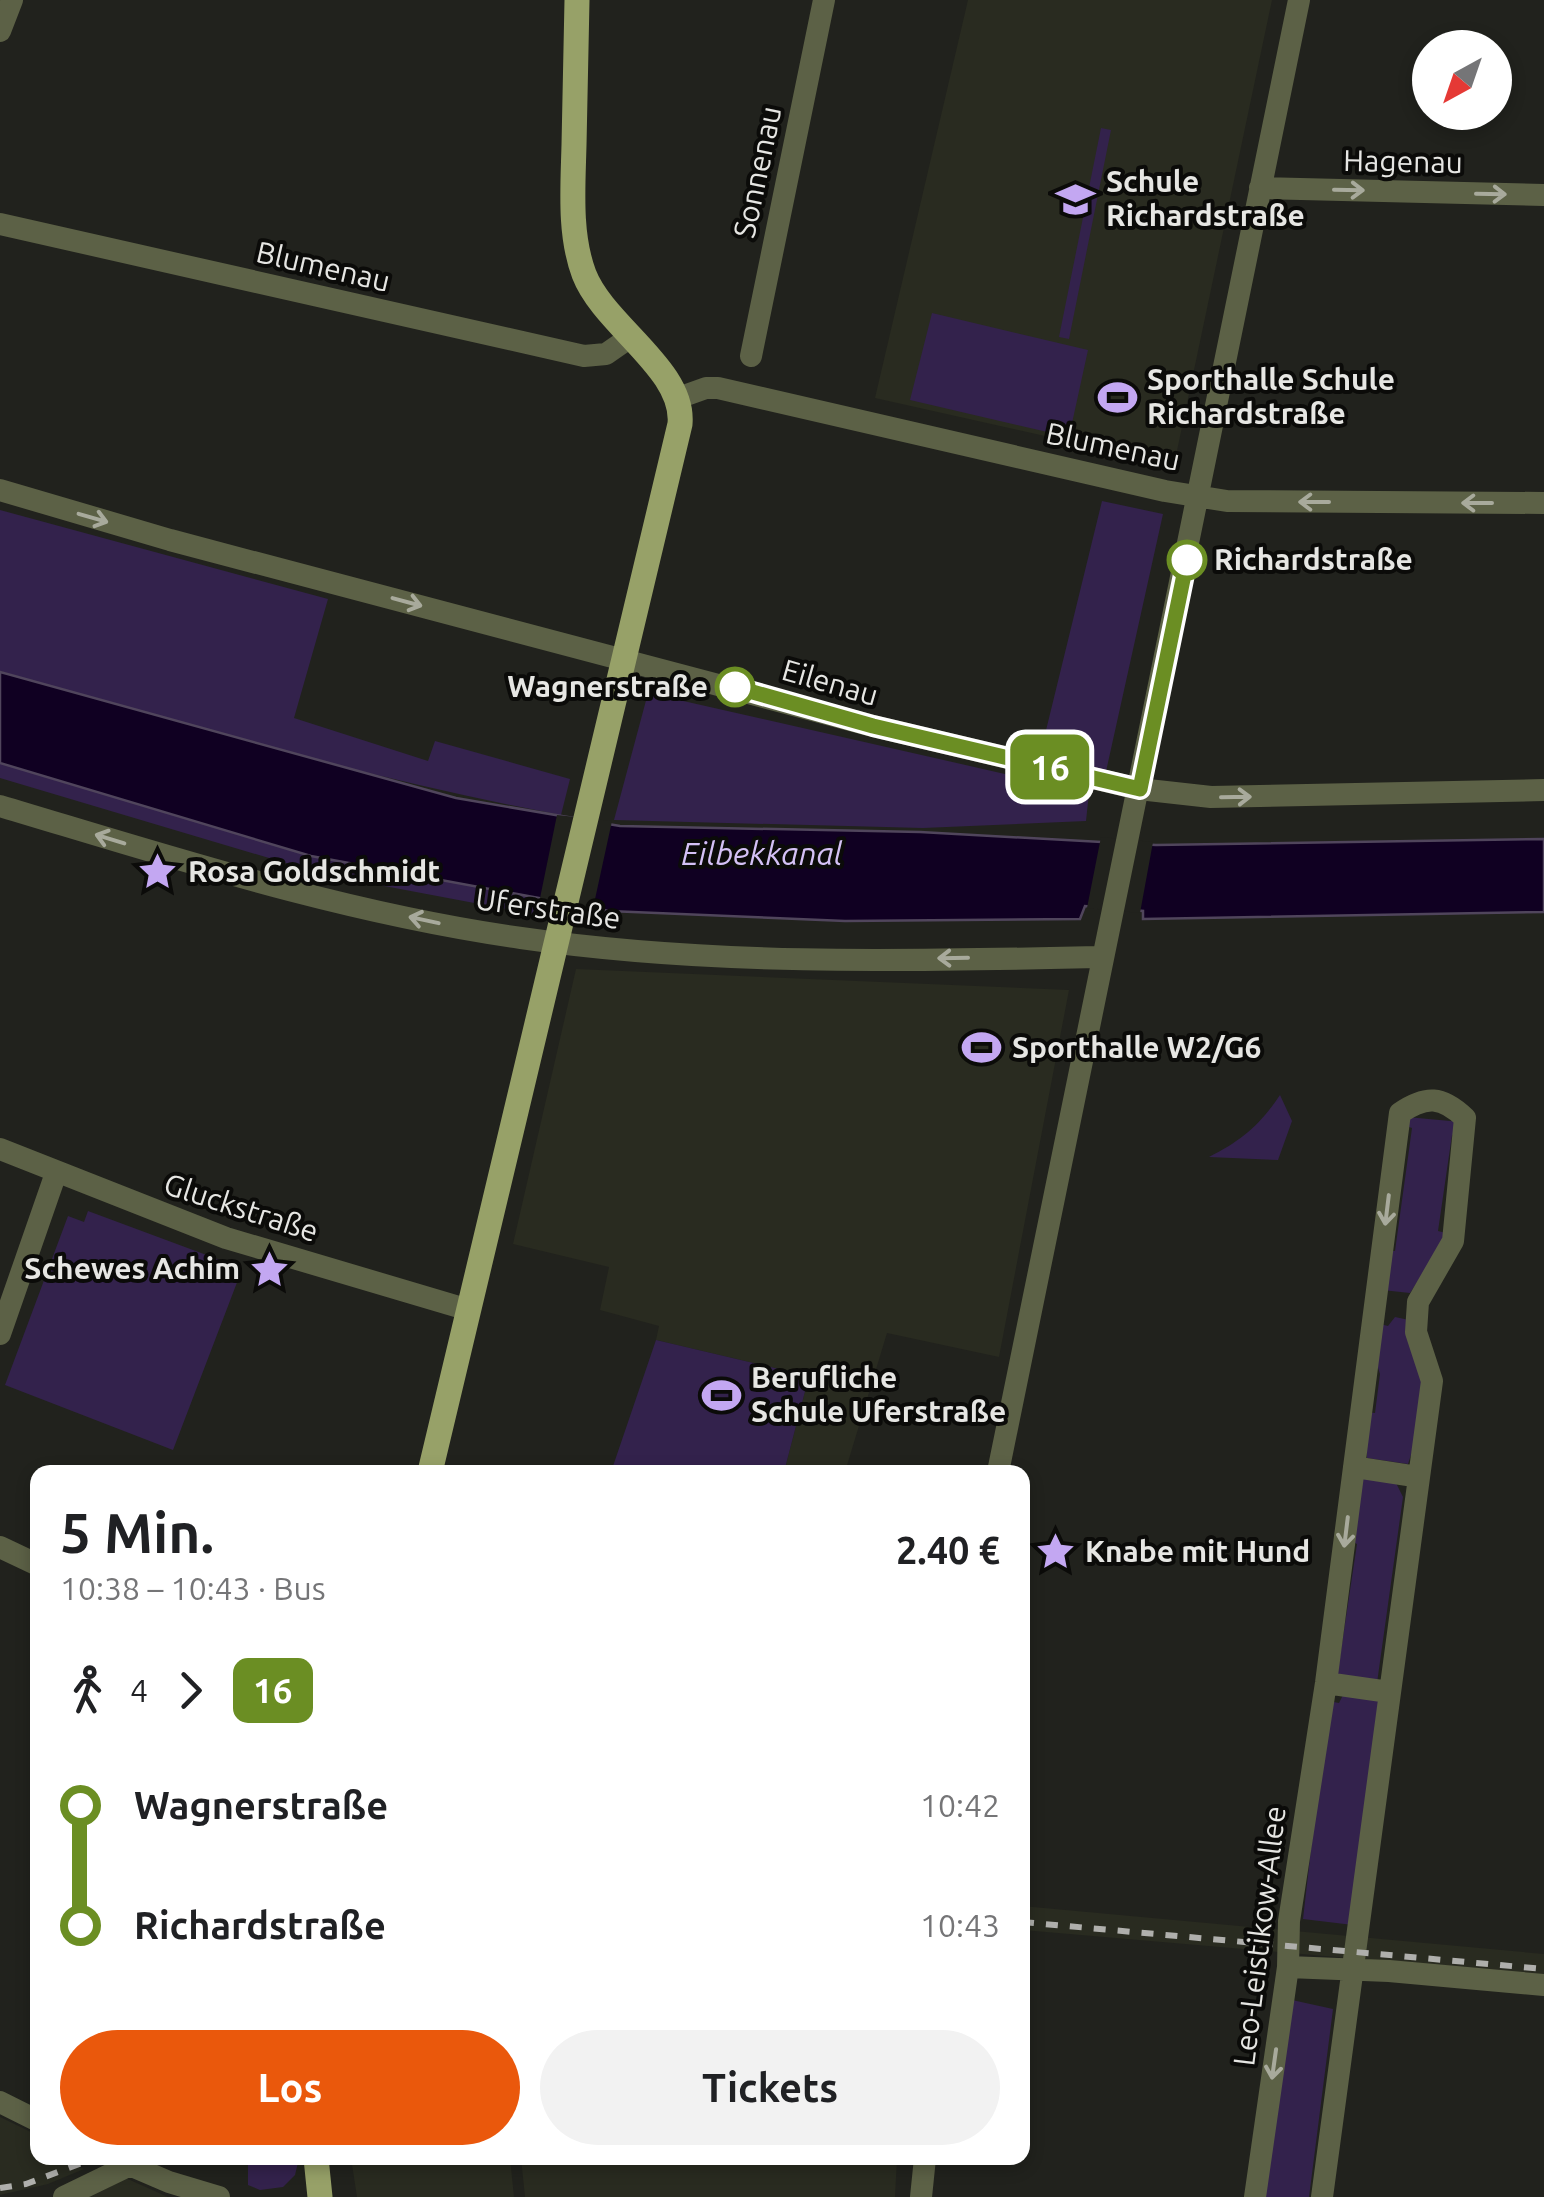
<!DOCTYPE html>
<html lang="de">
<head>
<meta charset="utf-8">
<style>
	:root { --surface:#fff; --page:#f2f2f2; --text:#202124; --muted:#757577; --accent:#ea580c }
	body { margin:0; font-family:Ubuntu,sans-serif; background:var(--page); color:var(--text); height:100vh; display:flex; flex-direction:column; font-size:38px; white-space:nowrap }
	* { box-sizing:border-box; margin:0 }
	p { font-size:32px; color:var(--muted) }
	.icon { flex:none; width:55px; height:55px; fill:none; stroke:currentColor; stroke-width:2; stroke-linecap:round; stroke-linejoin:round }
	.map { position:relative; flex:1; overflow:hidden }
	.sheet { position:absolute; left:30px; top:1465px; width:1000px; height:700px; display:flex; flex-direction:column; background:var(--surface); border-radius:20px; box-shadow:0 5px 15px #0003 }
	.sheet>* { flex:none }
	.badge { padding:0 20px; border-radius:15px; font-size:35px; line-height:65px }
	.needle { width:65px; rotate:220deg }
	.buttons { position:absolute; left:1412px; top:30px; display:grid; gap:20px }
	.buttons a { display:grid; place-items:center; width:100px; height:100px; border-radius:50%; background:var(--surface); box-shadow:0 5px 15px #0003; font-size:50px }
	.map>.badge { position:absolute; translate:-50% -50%; box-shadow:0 0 0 5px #fff }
	.legs { display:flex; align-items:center; gap:15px; height:110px; padding:0 30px; font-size:32px }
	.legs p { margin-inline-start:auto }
	.overview { display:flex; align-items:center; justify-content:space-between; height:170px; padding:0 30px }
	h1 { font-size:55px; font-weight:600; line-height:75px }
	.button { display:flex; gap:20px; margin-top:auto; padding:20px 30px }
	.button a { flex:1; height:115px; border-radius:60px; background:var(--accent); color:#fff; font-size:40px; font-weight:600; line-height:115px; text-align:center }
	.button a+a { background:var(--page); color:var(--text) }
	ul { padding:0 30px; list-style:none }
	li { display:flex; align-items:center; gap:35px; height:120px; font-size:38px }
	li i { display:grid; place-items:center; width:15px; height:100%; margin:0 12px; background:currentColor }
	li i::after { content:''; width:25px; height:25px; margin:-12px; border:8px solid; border-radius:50%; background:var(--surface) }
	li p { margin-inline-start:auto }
	li:first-child i { background:linear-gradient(#0000 50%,currentColor 0) }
	li:last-child i { background:linear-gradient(currentColor 50%,#0000 0) }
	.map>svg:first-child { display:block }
	.built { fill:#292b20 }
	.green { fill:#33224c }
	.water { fill:#100022; stroke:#50455c; stroke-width:2.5 }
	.pier { fill:#21221d }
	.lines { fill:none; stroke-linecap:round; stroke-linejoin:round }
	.minor { stroke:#5c6146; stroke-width:22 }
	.major { stroke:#97a168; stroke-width:25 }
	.rail { stroke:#afafac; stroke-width:6; stroke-dasharray:12 12; stroke-linecap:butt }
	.oneway { stroke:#a8aa9c }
	.line-1-casing { stroke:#fff; stroke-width:22 }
	.line-1 { stroke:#6b8e23; stroke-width:15 }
	.stop-1-dot { fill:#fff; stroke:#6b8e23; stroke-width:5 }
	.labels { text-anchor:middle; stroke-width:8; stroke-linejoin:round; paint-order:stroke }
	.street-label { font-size:30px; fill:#e6e6e3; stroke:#0b0b09 }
	.poi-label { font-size:30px; font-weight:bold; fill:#e6e6e3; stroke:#0b0b09; text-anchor:start }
	.stop-label { font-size:30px; font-weight:bold; fill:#e6e6e3; stroke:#0b0b09; text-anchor:start }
	.water-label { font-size:32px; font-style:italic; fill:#d4c1f5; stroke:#0b0b09 }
</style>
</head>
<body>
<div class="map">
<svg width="1544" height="2197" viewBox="0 0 1544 2197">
	<rect width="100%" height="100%" fill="#21221d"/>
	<!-- built -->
	<path class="built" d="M968,0H1272L1174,465L875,398Z
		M576,969L1069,990L999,1357L887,1333L845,1472H784L809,1376L656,1340L659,1326L600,1310L609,1267L513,1244Z
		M1022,1906L1544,1954V1975L1023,1930Z
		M0,2117L37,2135L38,2158H56L84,2169L48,2184L0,2195Z
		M351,2158H510L514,2197H357Z
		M521,2158H897L895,2197H525Z
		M121,2176L168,2197H53Z"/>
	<!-- green -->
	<path class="green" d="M1101,128L1111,130L1069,339L1059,337Z
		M932,313L1088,350L1069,437L910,400Z
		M1102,501L1163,514L1105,776L1039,759Z
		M0,510L328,599L294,718L428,761L435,741L570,779L561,815C371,779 185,726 0,671Z
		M648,693L1089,793L1086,821L923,828L614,820Z
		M0,763L311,856L535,898L533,914L326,875L0,778Z
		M1280,1095L1292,1121L1278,1160L1209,1157C1241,1141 1260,1125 1280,1095Z
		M1407,1117L1461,1122L1460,1133L1452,1135L1438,1231L1446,1233L1445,1240L1410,1293L1382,1290L1388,1251H1395L1412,1128L1406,1126Z
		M88,1211L228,1263L241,1272L173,1450L5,1385L68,1216L84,1222Z
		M1395,1317L1409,1320C1425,1381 1429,1402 1408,1464L1367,1458L1366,1412L1375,1413L1380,1374L1374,1355L1380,1324L1388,1326Z
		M656,1340L809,1376L784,1472H611Z
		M1364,1476L1395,1481L1403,1497L1377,1683L1337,1677L1357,1544L1348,1539Z
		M1343,1695L1380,1700L1353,1925L1303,1919L1328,1701L1339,1703Z
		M1292,2000L1333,2009L1309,2197H1263Z
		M248,2158H299L295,2175L283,2187L260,2190L248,2185Z"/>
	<!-- water -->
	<path class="water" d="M0,672L456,798L620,826L920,832L1156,845L1544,839V912L1143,919V911L1085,906L1080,919L845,921L609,911L311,856L0,763Z"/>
	<!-- pier -->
	<path class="pier" d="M557,815L612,821L592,913L539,903Z
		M1101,837L1153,842L1140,913L1087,908Z"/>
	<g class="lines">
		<!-- minor -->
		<path class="minor" d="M0,31L12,0
			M1260,188L1544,195
			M0,224L584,356L606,354L629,338
			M751,356L824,0
			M678,398L706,388H718L1165,491L1227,501L1544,503
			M0,490L170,540L873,726L1139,789L1211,797L1544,790
			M0,806C171,857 343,913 521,938C714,966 909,961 1103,957
			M0,1149L226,1238L469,1310
			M0,1334L56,1173
			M1354,1467L1419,1477
			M998,1472L1299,0
			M0,1547L38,1565
			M1326,1683L1389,1692
			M1288,1967L1389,1971L1544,1985
			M0,2102L38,2121
			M113,2158L169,2182L219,2197
			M64,2197L130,2165
			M921,2197L925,2158
			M1255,2197L1288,1967L1289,1921L1326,1683L1400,1113C1426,1095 1442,1096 1465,1118L1453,1241L1418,1302L1416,1332L1432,1381L1322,2197"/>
		<!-- major -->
		<path class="major" d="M430,1472L680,424C685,369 604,326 584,274C569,234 573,187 574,145C575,97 576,48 577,0
			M316,2158L320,2197"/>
		<!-- rail -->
		<path class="rail" d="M1022,1922L1544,1969
			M0,2188L26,2184L95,2158"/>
	</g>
	<!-- one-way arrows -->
	<defs><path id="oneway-shaft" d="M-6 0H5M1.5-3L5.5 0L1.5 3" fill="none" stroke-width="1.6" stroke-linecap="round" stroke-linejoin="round" transform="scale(2.5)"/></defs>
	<g class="oneway">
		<use href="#oneway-shaft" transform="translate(1349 190) rotate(1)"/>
		<use href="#oneway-shaft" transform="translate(1491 194) rotate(1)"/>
		<use href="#oneway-shaft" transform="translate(1314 502) rotate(-180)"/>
		<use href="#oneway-shaft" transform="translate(1477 503) rotate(-180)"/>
		<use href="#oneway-shaft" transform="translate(93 518) rotate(16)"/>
		<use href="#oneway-shaft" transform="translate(407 602) rotate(15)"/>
		<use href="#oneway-shaft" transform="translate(1236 797) rotate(-1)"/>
		<use href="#oneway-shaft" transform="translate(110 839) rotate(-163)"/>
		<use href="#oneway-shaft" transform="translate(424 920) rotate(-168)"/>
		<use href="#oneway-shaft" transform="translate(953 958) rotate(179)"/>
		<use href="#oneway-shaft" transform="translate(1387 1210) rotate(97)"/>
		<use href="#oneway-shaft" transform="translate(1346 1532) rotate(97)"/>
		<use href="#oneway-shaft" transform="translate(1274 2064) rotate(98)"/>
	</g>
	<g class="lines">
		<defs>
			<path id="line-1" d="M735,687L873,726L1140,789L1187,560"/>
		</defs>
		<!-- line-1 casing -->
		<use href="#line-1" class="line-1-casing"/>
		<!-- line-1 -->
		<use href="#line-1" class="line-1"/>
	</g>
	<!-- icons -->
	<defs>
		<symbol id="school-bare" viewBox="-9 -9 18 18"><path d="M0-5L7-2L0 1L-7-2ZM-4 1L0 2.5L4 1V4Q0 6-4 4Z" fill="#c3a7f2" stroke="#0b0b09" stroke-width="2.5" paint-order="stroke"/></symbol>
		<symbol id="stadium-bare" viewBox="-9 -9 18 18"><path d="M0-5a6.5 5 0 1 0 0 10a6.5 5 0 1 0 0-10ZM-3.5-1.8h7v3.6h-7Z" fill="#c3a7f2" stroke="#0b0b09" stroke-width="2.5" paint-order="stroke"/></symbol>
		<symbol id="sight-bare" viewBox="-9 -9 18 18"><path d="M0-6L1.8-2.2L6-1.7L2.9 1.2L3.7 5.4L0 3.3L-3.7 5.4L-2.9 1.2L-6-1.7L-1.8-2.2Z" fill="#c3a7f2" stroke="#0b0b09" stroke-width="2.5" paint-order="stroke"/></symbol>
	</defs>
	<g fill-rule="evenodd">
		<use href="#school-bare" x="1048" y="172" width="55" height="55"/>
		<use href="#stadium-bare" x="1090" y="370" width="55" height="55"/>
		<use href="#sight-bare" x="130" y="844" width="55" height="55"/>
		<use href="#stadium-bare" x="954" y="1020" width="55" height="55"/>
		<use href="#sight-bare" x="242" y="1242" width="55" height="55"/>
		<use href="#stadium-bare" x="694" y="1368" width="55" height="55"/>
		<use href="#sight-bare" x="1028" y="1524" width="55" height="55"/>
	</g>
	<!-- markers -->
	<g class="stop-1-dot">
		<circle cx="1187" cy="560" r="18"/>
		<circle cx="735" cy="687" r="18"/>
	</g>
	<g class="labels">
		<!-- street labels -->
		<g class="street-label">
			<text transform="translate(1403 162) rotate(1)" y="10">Hagenau</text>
			<text transform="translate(758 172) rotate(-78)" y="10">Sonnenau</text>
			<text transform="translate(323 267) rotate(13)" y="10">Blumenau</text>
			<text transform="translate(1113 447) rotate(12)" y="10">Blumenau</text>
			<text transform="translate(830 683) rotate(16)" y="10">Eilenau</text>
			<text transform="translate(548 909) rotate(8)" y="10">Uferstraße</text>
			<text transform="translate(241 1208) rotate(18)" y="10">Gluckstraße</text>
			<text transform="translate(1260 1936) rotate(-83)" y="10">Leo-Leistikow-Allee</text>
		</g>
		<!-- poi labels -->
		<g class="poi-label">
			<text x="1106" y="192">Schule<tspan x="1106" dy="34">Richardstraße</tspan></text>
			<text x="1147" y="390">Sporthalle Schule<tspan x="1147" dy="34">Richardstraße</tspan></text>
			<text x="188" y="882">Rosa Goldschmidt</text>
			<text x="1012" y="1058">Sporthalle W2/G6</text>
			<text x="240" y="1279" text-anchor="end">Schewes Achim</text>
			<text x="751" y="1388">Berufliche<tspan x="751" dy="34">Schule Uferstraße</tspan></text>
			<text x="1085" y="1562">Knabe mit Hund</text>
		</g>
		<!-- stop labels -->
		<g class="stop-label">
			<text x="1214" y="570">Richardstraße</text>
			<text x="708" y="697" text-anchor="end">Wagnerstraße</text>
		</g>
		<!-- water labels -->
		<g class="water-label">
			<text x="762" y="865">Eilbekkanal</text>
		</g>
	</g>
</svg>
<div class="buttons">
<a><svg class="needle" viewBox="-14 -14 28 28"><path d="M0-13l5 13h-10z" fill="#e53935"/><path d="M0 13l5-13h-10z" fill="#757577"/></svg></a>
</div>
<b class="badge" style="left:1050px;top:767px;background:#6b8e23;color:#fff">16</b>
<section class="sheet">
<div class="overview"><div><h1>5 Min.</h1><p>10:38 – 10:43 · Bus</p></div><b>2.40 €</b></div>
<div class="legs"><svg class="icon" aria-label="walk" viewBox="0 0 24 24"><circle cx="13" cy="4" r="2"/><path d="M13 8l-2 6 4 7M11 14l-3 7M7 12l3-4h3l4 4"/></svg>4<svg class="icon" aria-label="forward" viewBox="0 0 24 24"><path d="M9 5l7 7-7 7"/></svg><b class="badge" style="background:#6b8e23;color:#fff">16</b></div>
<ul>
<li><i style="color:#6b8e23"></i><b>Wagnerstraße</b><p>10:42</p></li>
<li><i style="color:#6b8e23"></i><b>Richardstraße</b><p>10:43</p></li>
</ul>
<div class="button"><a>Los</a><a>Tickets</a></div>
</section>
</div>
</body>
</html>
